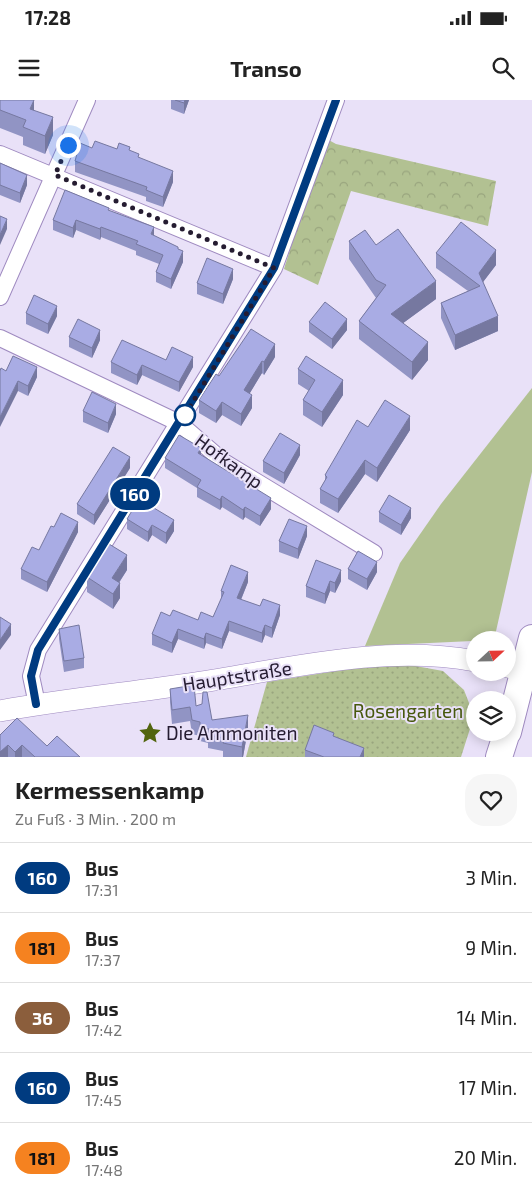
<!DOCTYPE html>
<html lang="de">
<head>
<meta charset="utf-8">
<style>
	:root { --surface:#fff; --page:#f6f6f6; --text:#222; --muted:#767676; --line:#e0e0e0 }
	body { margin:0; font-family:"Exo 2",sans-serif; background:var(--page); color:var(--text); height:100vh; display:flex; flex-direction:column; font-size:19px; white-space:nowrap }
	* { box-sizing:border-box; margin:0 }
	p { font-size:16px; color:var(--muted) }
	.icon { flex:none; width:28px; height:28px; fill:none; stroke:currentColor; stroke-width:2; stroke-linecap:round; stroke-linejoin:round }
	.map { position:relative; height:657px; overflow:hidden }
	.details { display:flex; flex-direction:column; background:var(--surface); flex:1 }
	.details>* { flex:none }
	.badge { padding:0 10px; border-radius:16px; font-size:18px; line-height:32px }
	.needle { width:32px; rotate:68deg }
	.buttons { position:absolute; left:466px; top:531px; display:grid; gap:10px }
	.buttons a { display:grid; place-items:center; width:50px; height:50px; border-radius:50%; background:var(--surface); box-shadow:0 2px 12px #0003; font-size:25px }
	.you { position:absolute; width:25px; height:25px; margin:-12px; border:4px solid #fff; border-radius:50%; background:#1a73e8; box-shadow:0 0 0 8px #1a73e833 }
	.map>.badge { position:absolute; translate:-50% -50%; box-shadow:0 0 0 2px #fff }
	.round { display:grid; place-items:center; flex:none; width:52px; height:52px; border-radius:20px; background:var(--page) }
	.head { display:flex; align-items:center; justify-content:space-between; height:85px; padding:0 15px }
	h1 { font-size:24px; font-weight:700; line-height:38px }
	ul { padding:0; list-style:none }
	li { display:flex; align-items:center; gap:15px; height:70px; padding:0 15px; border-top:1px solid var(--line) }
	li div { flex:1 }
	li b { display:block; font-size:19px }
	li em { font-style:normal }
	li .badge { min-width:55px; font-weight:700; text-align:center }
	.status { display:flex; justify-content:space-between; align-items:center; height:35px; padding:0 25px; background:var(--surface); direction:ltr }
	.status svg { height:14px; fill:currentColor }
	header { display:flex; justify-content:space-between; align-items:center; height:65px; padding:0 15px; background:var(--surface); font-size:22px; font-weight:700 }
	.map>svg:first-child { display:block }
	.green { fill:#b2c192 }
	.forest { fill:url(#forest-crowns) }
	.garden { fill:url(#garden-dots) }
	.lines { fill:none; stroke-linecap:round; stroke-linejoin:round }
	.minor-casing { stroke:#9f8ac0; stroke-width:18 }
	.tertiary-casing { stroke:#9f8ac0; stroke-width:22 }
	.primary-casing { stroke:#9f8ac0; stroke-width:28 }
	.minor { stroke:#fff; stroke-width:16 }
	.tertiary { stroke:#fff; stroke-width:21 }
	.primary { stroke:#fff; stroke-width:26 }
	.wall { fill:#9194c4 }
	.shaded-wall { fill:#7678a0 }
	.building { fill:#a9ace4; stroke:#7678a0 }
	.line-casing { stroke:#fff; stroke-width:11 }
	.line { stroke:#003b80; stroke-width:8 }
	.walk { stroke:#251c31; stroke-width:5; stroke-dasharray:0 9 }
	.stop-dot { fill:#fff; stroke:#003b80; stroke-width:2.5 }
	.labels { text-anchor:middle; stroke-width:4; stroke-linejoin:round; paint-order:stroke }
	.street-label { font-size:19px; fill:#251c31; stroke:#e9e1f8 }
	.park-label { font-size:19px; fill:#47580d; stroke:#e9e1f8 }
	.poi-label { font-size:19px; fill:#251c31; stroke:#e9e1f8; text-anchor:start }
</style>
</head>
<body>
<div class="status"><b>17:28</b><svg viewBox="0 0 49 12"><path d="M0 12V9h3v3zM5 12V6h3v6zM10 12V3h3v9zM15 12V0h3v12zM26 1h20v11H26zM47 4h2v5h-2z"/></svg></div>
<header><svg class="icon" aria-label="menu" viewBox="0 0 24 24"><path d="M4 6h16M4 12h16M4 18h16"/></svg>Transo<svg class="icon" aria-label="search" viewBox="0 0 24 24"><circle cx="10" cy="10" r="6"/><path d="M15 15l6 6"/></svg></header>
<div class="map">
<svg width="532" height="657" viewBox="0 0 532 657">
	<defs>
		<pattern id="forest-crowns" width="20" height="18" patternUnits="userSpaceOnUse" patternTransform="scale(1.25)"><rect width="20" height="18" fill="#b2c192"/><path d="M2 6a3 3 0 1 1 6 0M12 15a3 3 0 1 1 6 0" fill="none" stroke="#99a57e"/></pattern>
		<pattern id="garden-dots" width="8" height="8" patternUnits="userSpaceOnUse" patternTransform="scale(1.25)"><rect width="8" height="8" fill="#b2c192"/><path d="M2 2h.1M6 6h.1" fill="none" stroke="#99a57e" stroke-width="1.8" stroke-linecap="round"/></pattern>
	</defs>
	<rect width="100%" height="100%" fill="#e9e1f8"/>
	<!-- green -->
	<path class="green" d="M532,288V372L494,540L365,546L400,463L441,404Z"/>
	<!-- forest -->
	<path class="forest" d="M325,38L336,44L496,81L488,126L351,91L318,185L284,169Z"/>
	<!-- garden -->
	<path class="garden" d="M410,565L443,571L464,590L474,616L461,657H246L267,582L355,568Z"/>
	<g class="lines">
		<defs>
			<path id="minor" d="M0,54L274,168
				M0,197L87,0
				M0,238L179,323L224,362L374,453
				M37,604L31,576L38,550L274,168L336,0"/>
			<path id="tertiary" d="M508,567L525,571
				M0,611C65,599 130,593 196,583C287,569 383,544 475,561"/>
			<path id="primary" d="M508,632L532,538
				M499,657L507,632"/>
		</defs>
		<!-- minor casing -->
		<use href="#minor" class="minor-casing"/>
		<!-- tertiary casing -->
		<use href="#tertiary" class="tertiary-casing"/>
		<!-- primary casing -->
		<use href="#primary" class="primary-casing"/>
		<!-- minor -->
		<use href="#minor" class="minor"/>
		<!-- tertiary -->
		<use href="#tertiary" class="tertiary"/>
		<!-- primary -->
		<use href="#primary" class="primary"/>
	</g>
	<!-- wall -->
	<path class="wall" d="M0,0L34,10L53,35L45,54L23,45V37L0,28Z
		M171,0H189L184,14L171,9Z
		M92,48L117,49L130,51L173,82L163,107L146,101V97L75,72V61Z
		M0,63L27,85L20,103L0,95Z
		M109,111L178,149L183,162L171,189L156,182V172L159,164L136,155V151L101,137L100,140L76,130L73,138L53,130V120Z
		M349,141L376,145L436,199L403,223L428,260L412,280L359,239V221L376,198L349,159Z
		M436,153L496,165L483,182L498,231L455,250L441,218V203L468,191L436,168Z
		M233,179L223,204L197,194V183Z
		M26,213L57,216L48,234L26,224Z
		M309,222L347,230L332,249L309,232Z
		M69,237L100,240L92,258L69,247Z
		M275,257L264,275L262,273L249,294L252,308L241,326L222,315L216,323L199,313V300L219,276Z
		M166,260L193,267L179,292L142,275L137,285L111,273V262Z
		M298,269L343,295L322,327L303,315V300L309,291L298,284Z
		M6,271L37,277L28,296L18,291Z
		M83,311L116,314L108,333L83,322Z
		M368,327L410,330L377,382L365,374L338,413L320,403V389L325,381V375Z
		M201,355L271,409L260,426L245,417L243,420L222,407L220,410L197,397V388L165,368V358Z
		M300,355L284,384L263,372V361Z
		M130,368L94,425L77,414V404Z
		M379,412L411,418L401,435L379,422Z
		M127,419L174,431L166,444L152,435L148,442L127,429Z
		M54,427L78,432L47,492L21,479V469L39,450Z
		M307,436L298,459L279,452V441Z
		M316,460L341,481L335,493L330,491L325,504L306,497V486Z
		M348,469L377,472L367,490L348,479Z
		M127,470L119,483L120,498L113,509L87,492V477Z
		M248,482L241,500L280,515L272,538L265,535L262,543L229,531L222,549L206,543L204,549L178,539L172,553L152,545V534L170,516L198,520L213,517L221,500V491Z
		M59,529L84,558V568L64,572L59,539Z
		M170,589L196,606L212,620L248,629L243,657H223V651L208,648V643L200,641V636L192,634L190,621L172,624L170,602Z
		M0,635L47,646L80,657H0Z
		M334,637L364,657H305V650Z"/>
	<!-- shaded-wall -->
	<path class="shaded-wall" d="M34,0V17L30,9Z
		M185,0H189L184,14V3Z
		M53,17V35L45,54V36Z
		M173,71V82L163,107V97Z
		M27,75V85L20,103V93Z
		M7,119V129L0,145V135Z
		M76,120V130L73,138V128Z
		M101,127V137L100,140V129Z
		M154,127V137L151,134Z
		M496,150V165L480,186L479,173Z
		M183,151V162L171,189V179Z
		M233,169V179L223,204V194Z
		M436,181V199L391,232V214Z
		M57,206V216L48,234V224Z
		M498,216V231L455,250V235Z
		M347,219V230L332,249V239Z
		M100,230V240L92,258V248Z
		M428,242V260L412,280V262Z
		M275,244V257L264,275V262Z
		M193,257V267L179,292V282Z
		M262,261V273L244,303V290Z
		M142,265V275L137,285V275Z
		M37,267V277L28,296V286Z
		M343,280V295L322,327V312Z
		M18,281V291L0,327V317Z
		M252,295V308L241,326V314Z
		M222,302V315L216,323V311Z
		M116,304V314L108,333V323Z
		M410,316V330L377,382V368Z
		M300,345V355L284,384V373Z
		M201,348V359L198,353Z
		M130,357V368L94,425V415Z
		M365,360V374L338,413V399Z
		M222,396V407L220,410V400Z
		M271,398V409L260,426V416Z
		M245,407V417L243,420V410Z
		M411,408V418L401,435V425Z
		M174,420V431L166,444V433Z
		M78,422V432L47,492V482Z
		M152,425V435L148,442V432Z
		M307,426V436L298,459V449Z
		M127,455V470L112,493V478Z
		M377,462V472L367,490V479Z
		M341,470V481L335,493V483Z
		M248,472V482L237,509V498Z
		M330,481V491L325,504V494Z
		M120,483V498L113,509V494Z
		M280,505V515L272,538V528Z
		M229,521V531L222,549V539Z
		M11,524V535L0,550V540Z
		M265,525V535L262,543V533Z
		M178,529V539L172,553V543Z
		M206,533V543L204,549V539Z
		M248,615V629L243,657H242V647Z
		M8,645V657H0V652Z
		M22,645V657H15V652Z
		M364,648V657H360Z"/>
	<!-- building -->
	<path class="building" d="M0,0H34L30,9L53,17L45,36L23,27L26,20L0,10Z
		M175,0H185L184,3Z
		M95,41L117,49L119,43L130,47L129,50L139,54L138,57L173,71L163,97L146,90L147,87L75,61L80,43L92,48Z
		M0,63L27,75L20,93L0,85Z
		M65,90L109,108L108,110L154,127L151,134L178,147V149L183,151L171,179L156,172L163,155L136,144L138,141L101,127L100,129L76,120L73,128L53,120Z
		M0,116L7,119L0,135Z
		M461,122L496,150L479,173L498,216L455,235L441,203L480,186L436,153Z
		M398,129L436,181L391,214L428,242L412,262L359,221L386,185L376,180L349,141L365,130L376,145Z
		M207,158L233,169L223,194L197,183Z
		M34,195L57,206L48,224L26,213Z
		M325,202L347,219L332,239L309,222Z
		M78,219L100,230L92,248L69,237Z
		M251,229L275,244L264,262L262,261L244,290L252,295L241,314L222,302L216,311L199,300L216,274L219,276Z
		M122,240L166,260L172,247L193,257L179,282L142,265L137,275L111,262Z
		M13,256L37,267L28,286L18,281L0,317V271L1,268L6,271Z
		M306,256L343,280L322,312L303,300L315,280L298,269Z
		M92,292L116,304L108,323L83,311Z
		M385,300L410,316L377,368L365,360L338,399L320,389L327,377L325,375L357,320L368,327Z
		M280,333L300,345L284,373L263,361Z
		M179,335L201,348L198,353L271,398L260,416L245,407L243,410L222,396L220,400L197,387L201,380L165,358Z
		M113,347L130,357L94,415L77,404Z
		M389,395L411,408L401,425L379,412Z
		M139,399L174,420L166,433L152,425L148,432L127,419Z
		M61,413L78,422L47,482L21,469L32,447L39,450L51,426L54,427Z
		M289,419L307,426L298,449L279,441Z
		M109,444L127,455L112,478L120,483L113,494L87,477Z
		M358,451L377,462L367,479L348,469Z
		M316,460L341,470L335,483L330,481L325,494L306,486Z
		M231,465L248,472L237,498L260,506L263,499L280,505L272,528L265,525L262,533L229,521L222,539L206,533L204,539L178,529L172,543L152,534L161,512L170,516L173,510L198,520L201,512L213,517L224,492L221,491Z
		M0,517L11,524L0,540Z
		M79,525L84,558L64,561L59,529Z
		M194,585L196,606L202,604L203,592H207L212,620L248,615L242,647L223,643L225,638L208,635L209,629L200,628V622L192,620L190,607L172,610L170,589Z
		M17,618L47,646L57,636L80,657H35L22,645L15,652L8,645L0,652V635Z
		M314,625L334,633L333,636L364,648L360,657H324L305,650Z"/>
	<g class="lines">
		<defs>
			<path id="line" d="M36,604L31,576L38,550L274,168L336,0"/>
		</defs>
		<!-- line casing -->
		<use href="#line" class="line-casing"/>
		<!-- line -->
		<use href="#line" class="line"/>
		<!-- walk -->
		<path class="walk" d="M68,45L55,75L274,168L185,315"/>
	</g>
	<!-- icons -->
	<defs>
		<symbol id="sight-bare" viewBox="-9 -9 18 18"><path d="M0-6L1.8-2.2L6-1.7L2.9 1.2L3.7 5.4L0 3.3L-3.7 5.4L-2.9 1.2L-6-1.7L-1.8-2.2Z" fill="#52650f" stroke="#e9e1f8" stroke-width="2.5" paint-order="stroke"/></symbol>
	</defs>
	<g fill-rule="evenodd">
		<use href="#sight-bare" x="134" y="617" width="32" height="32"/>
	</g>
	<!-- markers -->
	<circle class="stop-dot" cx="185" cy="315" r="10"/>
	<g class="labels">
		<!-- street labels -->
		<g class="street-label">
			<text transform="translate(229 361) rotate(36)" y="7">Hofkamp</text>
			<text transform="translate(237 576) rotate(-9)" y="7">Hauptstraße</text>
		</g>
		<!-- park labels -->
		<g class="park-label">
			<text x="408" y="618">Rosengarten</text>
		</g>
		<!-- poi labels -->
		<g class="poi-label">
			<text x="166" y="640">Die Ammoniten</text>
		</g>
	</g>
</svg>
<div class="buttons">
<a><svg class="needle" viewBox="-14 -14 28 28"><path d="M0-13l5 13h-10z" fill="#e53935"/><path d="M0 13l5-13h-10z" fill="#767676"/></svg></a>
<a><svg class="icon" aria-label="layers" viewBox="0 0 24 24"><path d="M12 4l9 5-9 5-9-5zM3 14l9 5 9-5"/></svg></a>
</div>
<div class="you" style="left:68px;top:45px"></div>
<b class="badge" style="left:135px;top:394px;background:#003b80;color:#fff">160</b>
</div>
<section class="details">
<div class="head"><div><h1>Kermessenkamp</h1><p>Zu Fuß · 3 Min. · 200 m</p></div><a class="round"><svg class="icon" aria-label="heart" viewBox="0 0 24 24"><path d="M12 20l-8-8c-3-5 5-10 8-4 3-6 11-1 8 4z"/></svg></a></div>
<ul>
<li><span class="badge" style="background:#003b80;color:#fff">160</span><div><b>Bus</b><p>17:31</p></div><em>3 Min.</em></li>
<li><span class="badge" style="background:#f58220;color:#111">181</span><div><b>Bus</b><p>17:37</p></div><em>9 Min.</em></li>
<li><span class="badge" style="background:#8b5e3c;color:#fff">36</span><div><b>Bus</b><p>17:42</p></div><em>14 Min.</em></li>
<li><span class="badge" style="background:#003b80;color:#fff">160</span><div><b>Bus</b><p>17:45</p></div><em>17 Min.</em></li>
<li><span class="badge" style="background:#f58220;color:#111">181</span><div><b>Bus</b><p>17:48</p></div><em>20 Min.</em></li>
</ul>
</section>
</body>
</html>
